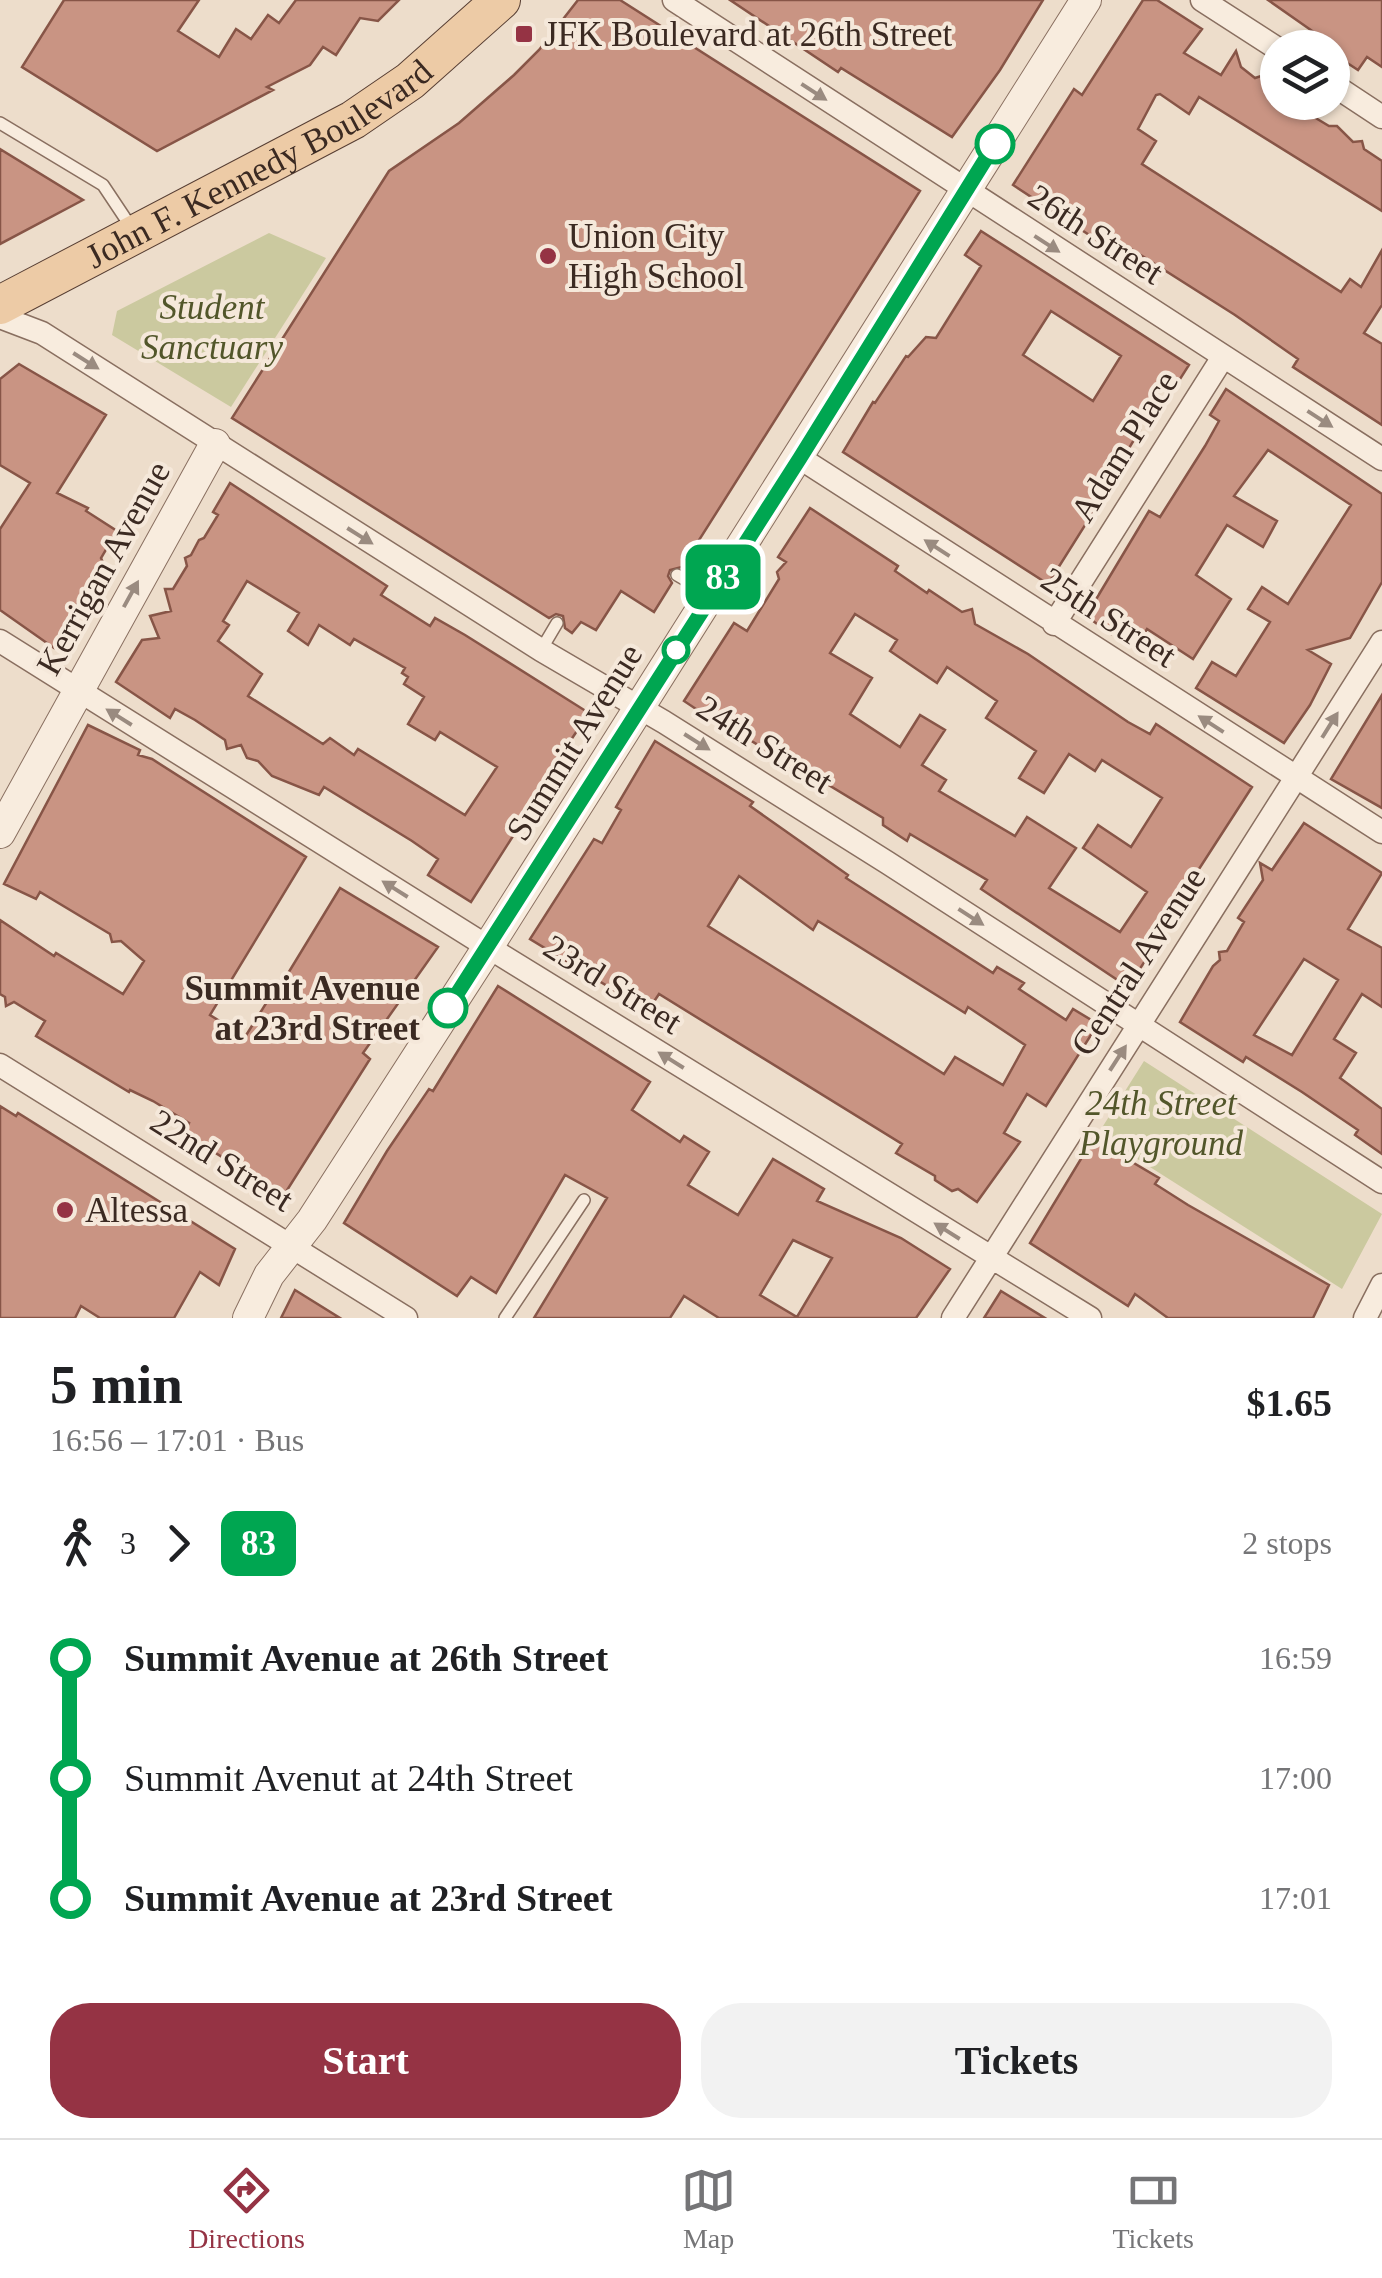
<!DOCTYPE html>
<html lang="en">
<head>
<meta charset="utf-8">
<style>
	:root { --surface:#fff; --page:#f2f2f2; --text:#202124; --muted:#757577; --line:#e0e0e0; --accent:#953344 }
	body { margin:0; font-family:"Times New Roman",serif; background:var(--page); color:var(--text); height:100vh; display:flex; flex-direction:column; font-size:38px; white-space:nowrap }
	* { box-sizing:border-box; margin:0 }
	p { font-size:32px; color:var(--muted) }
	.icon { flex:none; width:55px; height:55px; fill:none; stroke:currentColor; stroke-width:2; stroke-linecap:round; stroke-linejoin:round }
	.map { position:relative; height:1318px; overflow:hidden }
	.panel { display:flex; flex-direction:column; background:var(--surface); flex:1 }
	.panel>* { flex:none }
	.badge { padding:0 20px; border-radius:15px; font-size:35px; line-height:65px }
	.tools { position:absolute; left:1260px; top:30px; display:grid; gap:20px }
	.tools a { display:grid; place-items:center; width:90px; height:90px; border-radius:50%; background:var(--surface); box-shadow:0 2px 8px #0004; font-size:50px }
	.map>.badge { position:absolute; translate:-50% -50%; box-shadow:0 0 0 5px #fff }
	.legs { display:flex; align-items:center; gap:15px; height:110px; padding:0 50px; font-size:32px }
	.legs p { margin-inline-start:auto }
	.headline { display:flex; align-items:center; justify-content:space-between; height:170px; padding:0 50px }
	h1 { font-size:55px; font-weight:700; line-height:75px }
	.action { display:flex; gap:20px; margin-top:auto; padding:20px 50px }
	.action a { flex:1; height:115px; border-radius:40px; background:var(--accent); color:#fff; font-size:40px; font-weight:700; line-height:115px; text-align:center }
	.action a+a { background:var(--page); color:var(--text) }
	ul { padding:0 50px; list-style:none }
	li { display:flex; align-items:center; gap:35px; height:120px; font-size:38px }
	li i { display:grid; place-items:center; width:15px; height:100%; margin:0 12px; background:currentColor }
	li i::after { content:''; width:25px; height:25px; margin:-12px; border:8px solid; border-radius:50%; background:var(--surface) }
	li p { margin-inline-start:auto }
	li:first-child i { background:linear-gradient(#0000 50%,currentColor 0) }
	li:last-child i { background:linear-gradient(currentColor 50%,#0000 0) }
	.dock { display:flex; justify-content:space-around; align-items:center; height:140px; border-top:2px solid var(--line); background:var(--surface); font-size:28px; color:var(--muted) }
	.dock a { display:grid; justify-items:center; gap:5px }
	.dock .active { color:var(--accent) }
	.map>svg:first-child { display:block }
	.green { fill:#cbc99f }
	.building { fill:#c99483; stroke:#875547; stroke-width:2.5; fill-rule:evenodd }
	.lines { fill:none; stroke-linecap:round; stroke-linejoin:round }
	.service-casing { stroke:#896f60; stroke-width:14 }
	.minor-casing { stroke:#896f60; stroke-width:25 }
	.tertiary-casing { stroke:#896f60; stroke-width:32 }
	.primary-casing { stroke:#573e33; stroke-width:40 }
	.service { stroke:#f8ecde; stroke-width:11 }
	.minor { stroke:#f8ecde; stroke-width:22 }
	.tertiary { stroke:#f8ecde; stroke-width:30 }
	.primary { stroke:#edcba6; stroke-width:38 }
	.oneway { fill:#9a8b80 }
	.line-1-casing { stroke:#fff; stroke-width:22 }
	.line-1 { stroke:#00a651; stroke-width:15 }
	.poi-dot { fill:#953344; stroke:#f5e8da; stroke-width:4 }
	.stop-1-dot { fill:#fff; stroke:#00a651; stroke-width:5 }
	.labels { text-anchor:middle; stroke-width:8; stroke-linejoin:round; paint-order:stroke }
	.poi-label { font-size:35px; fill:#3b2a22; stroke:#f5e8da; text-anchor:start }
	.street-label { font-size:35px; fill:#3b2a22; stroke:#f5e8da }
	.park-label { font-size:35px; font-style:italic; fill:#52562a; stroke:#f5e8da }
	.stop-label { font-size:35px; font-weight:bold; fill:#3b2a22; stroke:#f5e8da; text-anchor:end }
</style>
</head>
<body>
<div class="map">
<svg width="1382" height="1318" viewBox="0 0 1382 1318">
	<rect width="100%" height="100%" fill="#edddcb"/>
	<!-- green -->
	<path class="green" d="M269,233L326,258L231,407L112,335L117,311Z
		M1144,1061L1382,1214L1342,1289L1098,1134Z"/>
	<!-- building -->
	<path class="building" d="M64,0H199L178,31L219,57L236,29L251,39L268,15L279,23L296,0H399L378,21L360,18L336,55L323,47L310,65L267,87L273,90L157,151L22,67Z
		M578,0H620L920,191L682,567L670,570L668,576L672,583L654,612L621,591L596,630L581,622L572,633L565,628L563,616L556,614L549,618L232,418L389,171L459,123L514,75L539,50Z
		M730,0H1043L1000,70L952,137L841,68L838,72Z
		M1143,0H1157L1202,29L1184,53L1221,75L1236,51L1241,67L1255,78L1264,75L1267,86L1278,95V102H1290L1304,110H1312L1314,117L1329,126H1337L1353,142L1362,141L1364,149L1382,161V211L1199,97L1189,114L1160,94L1156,95L1138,129L1156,141L1142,164L1341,292L1350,279L1361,287L1382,250V305L1364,333L1382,344V425L1293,367L1298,359L1235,315L1106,233L1100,242L1013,185L1074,89L1082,95Z
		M1268,0H1382V67L1367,57L1358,70L1332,53L1328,42Z
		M0,149L83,200L0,244Z
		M981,231L1189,365L1173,390L1162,383L1147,406L1134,427L1140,430L1123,458L1126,460L1048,584L843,452L873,402L875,403L906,356L908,357L926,337L936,338L981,266L965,255ZM1051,311L1121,356L1093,401L1023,355Z
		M19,364L106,415L57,493L88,508L86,511L117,531L101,558L104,565L97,568L54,648L0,610V529L30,483L0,465V379Z
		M1226,389L1382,494V582L1350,638L1308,650L1331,664L1310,705L1284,743L1196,688L1212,662L1236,676L1270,622L1248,609L1262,587L1288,604L1351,505L1268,450L1234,496L1277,521L1263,547L1227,525L1196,575L1231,599L1193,659L1147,629L1142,637L1118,622L1111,634L1086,616L1149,511L1160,517L1205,446L1219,421L1210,415Z
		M230,483L387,586L381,595L430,626L435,618L465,635L589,713L530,801L534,803L471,902L428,875L438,859L412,841L324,787L319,795L272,776L258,761L247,758L241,745L227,749L225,740L195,720L175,709L170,718L116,682L142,640L159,638L150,616L171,611L165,589H173L187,566L185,558L191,555L199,540L204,538L218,515L213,512ZM247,581L299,613L288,631L308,645L319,625L350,645L354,639L405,668L402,673L408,677L404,684L424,697L408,724L435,740L440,732L497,767L465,815L358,749L354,755L330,738L323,744L248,696L262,674L218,641L229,625L223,621Z
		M810,508L898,566L895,571L927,593L929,590L962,612L972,609L975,624L1028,654L1128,722L1150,734L1156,724L1252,787L1188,886L1192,889L1128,987L981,889L987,880L910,834L907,841L883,825V818L812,775L806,784L781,767L784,761L737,732L735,735L684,701L734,623L747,631L779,579L777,572L786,562L778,557ZM855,614L897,640L890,651L937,683L947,667L997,701L986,718L1036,751L1019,778L1044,793L1069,754L1095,771L1102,760L1162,798L1131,847L1098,825L1083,848L1147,892L1120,932L1049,888L1076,848L1027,817L1015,836L939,791L946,780L922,765L945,730L920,715L900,747L850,714L872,678L830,653Z
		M1382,695V808L1331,779Z
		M88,725L140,750L138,755L152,759L306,857L210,1015L245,1037L270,997L273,998L340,888L438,947L363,1053L370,1059L284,1195L183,1133L189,1123L153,1101L130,1090L129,1092L36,1036L45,1021L14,1002L6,1006L5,997L0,994V920L54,956L56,953L123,994L144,961L121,941L112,942L110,934L40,892L36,899L4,884Z
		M655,741L753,802L750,806L848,875L846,878L993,973L997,967L1024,983L1019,989L1066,1020L1073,1009L1098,1024L1046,1106L1027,1094L1004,1133L1020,1142L977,1202L958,1189L952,1191L935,1180V1176L896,1153L902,1144L659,994L651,1006L630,993L627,998L530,939L594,839L602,843L621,810L616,807ZM739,876L813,930L818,921L965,1013L968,1007L1025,1045L1003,1085L955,1057L944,1074L708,926Z
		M1304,823L1382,873L1348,929L1382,948V1007L1362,994L1334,1039L1356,1053L1340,1078L1382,1109V1154L1355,1135L1358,1130L1302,1092L1246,1057L1243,1062L1180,1022L1213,966L1220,960L1219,952L1227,951L1244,922L1238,918L1263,880L1260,863L1272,870ZM1304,959L1338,980L1292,1055L1254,1035Z
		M498,986L650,1082L632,1110L680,1142L684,1136L709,1152L688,1185L738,1215L773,1159L824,1189L817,1201L901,1238L950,1269L916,1318H719L684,1296L670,1318H534L607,1198L565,1175L496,1293L471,1277L457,1296L344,1223L387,1151L429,1089L433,1091ZM793,1240L832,1258L797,1317L760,1295Z
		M0,1106L16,1116L18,1113L235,1249L219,1285L200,1272L174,1318H100L81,1306L75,1318H0Z
		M1093,1139L1159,1178L1155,1184L1188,1205L1329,1285L1313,1318H1168L1135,1294L1128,1306L1030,1243Z
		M295,1290L340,1318H281Z
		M1001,1291L1045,1318H984Z"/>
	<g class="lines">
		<defs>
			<path id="service" d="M0,123L103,185L131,227
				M677,575L708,593
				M541,650L557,623
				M505,1318L584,1200"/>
			<path id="minor" d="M674,0L1382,459
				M1202,0L1278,49
				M1332,84L1382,117
				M0,317L42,333L541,650L664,722L888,863L1382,1182
				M800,458L1382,832
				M1054,624L1223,357
				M0,641L488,947L1090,1318
				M0,1065L406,1318
				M953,1318L1382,642
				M1365,1318L1382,1285"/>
			<path id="tertiary" d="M0,833L215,444
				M248,1318L269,1275L312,1220L488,947L1086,0"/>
			<g id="primary">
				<path id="s1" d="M0,305L353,120L410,81L501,0"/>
			</g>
		</defs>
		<!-- service casing -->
		<use href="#service" class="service-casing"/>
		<!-- minor casing -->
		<use href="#minor" class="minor-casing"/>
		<!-- tertiary casing -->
		<use href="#tertiary" class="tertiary-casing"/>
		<!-- primary casing -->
		<use href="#primary" class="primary-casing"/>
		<!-- service -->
		<use href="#service" class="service"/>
		<!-- minor -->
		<use href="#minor" class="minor"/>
		<!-- tertiary -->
		<use href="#tertiary" class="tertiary"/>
		<!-- primary -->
		<use href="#primary" class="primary"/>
	</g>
	<!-- one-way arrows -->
	<defs><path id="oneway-solid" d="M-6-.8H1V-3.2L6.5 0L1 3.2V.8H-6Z" transform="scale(2.5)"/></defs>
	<g class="oneway">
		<use href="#oneway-solid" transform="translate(814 92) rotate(33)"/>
		<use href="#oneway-solid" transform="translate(1047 244) rotate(33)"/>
		<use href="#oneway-solid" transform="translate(86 361) rotate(32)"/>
		<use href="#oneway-solid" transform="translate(1320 419) rotate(33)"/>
		<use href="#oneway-solid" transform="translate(360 536) rotate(32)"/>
		<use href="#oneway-solid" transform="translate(937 548) rotate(-147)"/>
		<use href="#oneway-solid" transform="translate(131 594) rotate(-61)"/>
		<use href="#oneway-solid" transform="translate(119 717) rotate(-148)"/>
		<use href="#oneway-solid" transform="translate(1211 724) rotate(-147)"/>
		<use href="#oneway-solid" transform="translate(1330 725) rotate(-58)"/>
		<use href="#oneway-solid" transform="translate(697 742) rotate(32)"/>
		<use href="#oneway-solid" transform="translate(395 889) rotate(-148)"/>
		<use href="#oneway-solid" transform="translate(971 917) rotate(33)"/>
		<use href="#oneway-solid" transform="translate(1118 1058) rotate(-57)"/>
		<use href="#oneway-solid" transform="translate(671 1060) rotate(-148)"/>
		<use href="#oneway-solid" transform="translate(947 1231) rotate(-148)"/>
	</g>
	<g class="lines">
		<defs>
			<path id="line-1" d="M448,1008L800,458L995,144"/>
		</defs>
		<!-- line-1 casing -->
		<use href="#line-1" class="line-1-casing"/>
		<!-- line-1 -->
		<use href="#line-1" class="line-1"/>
	</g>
	<!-- markers -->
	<g class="poi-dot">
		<rect x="514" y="24" width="20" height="20" rx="5"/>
		<circle cx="548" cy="256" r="10"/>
		<circle cx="65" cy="1210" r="10"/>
	</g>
	<g class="stop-1-dot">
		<circle cx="995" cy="144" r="18"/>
		<circle cx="676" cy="650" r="12"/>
		<circle cx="448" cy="1008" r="18"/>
	</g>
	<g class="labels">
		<!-- poi labels -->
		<g class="poi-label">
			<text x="544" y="46">JFK Boulevard at 26th Street</text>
			<text x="568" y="248">Union City<tspan x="568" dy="40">High School</tspan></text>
			<text x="85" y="1222">Altessa</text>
		</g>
		<!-- street labels -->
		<g class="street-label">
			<text dy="12" stroke="none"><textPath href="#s1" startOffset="295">John F. Kennedy Boulevard</textPath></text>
			<text transform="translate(1096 234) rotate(33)" y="12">26th Street</text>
			<text transform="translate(1124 446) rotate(-58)" y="12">Adam Place</text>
			<text transform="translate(103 568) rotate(-61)" y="12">Kerrigan Avenue</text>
			<text transform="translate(1109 617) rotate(33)" y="12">25th Street</text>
			<text transform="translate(574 742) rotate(-58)" y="12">Summit Avenue</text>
			<text transform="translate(765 744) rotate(32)" y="12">24th Street</text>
			<text transform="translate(1138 961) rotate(-57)" y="12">Central Avenue</text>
			<text transform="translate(613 984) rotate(32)" y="12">23rd Street</text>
			<text transform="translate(222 1160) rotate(32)" y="12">22nd Street</text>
		</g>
		<!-- park labels -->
		<g class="park-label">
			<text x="212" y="319">Student<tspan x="212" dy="40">Sanctuary</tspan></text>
			<text x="1161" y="1115">24th Street<tspan x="1161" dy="40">Playground</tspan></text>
		</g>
		<!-- stop labels -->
		<g class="stop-label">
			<text x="420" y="1000">Summit Avenue<tspan x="420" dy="40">at 23rd Street</tspan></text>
		</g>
	</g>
</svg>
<div class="tools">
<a><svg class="icon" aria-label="layers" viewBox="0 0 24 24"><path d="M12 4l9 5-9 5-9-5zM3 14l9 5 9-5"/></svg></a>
</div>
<b class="badge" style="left:723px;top:577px;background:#00a651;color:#fff">83</b>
</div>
<section class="panel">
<div class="headline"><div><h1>5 min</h1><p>16:56 – 17:01 · Bus</p></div><b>$1.65</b></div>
<div class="legs"><svg class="icon" aria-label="walk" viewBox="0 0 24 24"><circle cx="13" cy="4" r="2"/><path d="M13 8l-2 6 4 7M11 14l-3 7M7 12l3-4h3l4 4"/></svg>3<svg class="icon" aria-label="forward" viewBox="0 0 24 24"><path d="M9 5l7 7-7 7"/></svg><b class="badge" style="background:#00a651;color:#fff">83</b><p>2 stops</p></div>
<ul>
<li><i style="color:#00a651"></i><b>Summit Avenue at 26th Street</b><p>16:59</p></li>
<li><i style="color:#00a651"></i><span>Summit Avenut at 24th Street</span><p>17:00</p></li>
<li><i style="color:#00a651"></i><b>Summit Avenue at 23rd Street</b><p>17:01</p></li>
</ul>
<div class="action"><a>Start</a><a>Tickets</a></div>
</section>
<nav class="dock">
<a class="active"><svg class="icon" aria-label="directions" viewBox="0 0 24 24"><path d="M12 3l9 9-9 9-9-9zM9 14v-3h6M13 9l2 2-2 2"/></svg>Directions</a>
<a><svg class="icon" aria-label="map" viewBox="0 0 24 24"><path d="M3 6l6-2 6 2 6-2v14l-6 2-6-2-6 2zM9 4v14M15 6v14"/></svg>Map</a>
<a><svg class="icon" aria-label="tickets" viewBox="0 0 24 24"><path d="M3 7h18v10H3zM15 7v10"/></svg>Tickets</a>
</nav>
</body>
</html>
